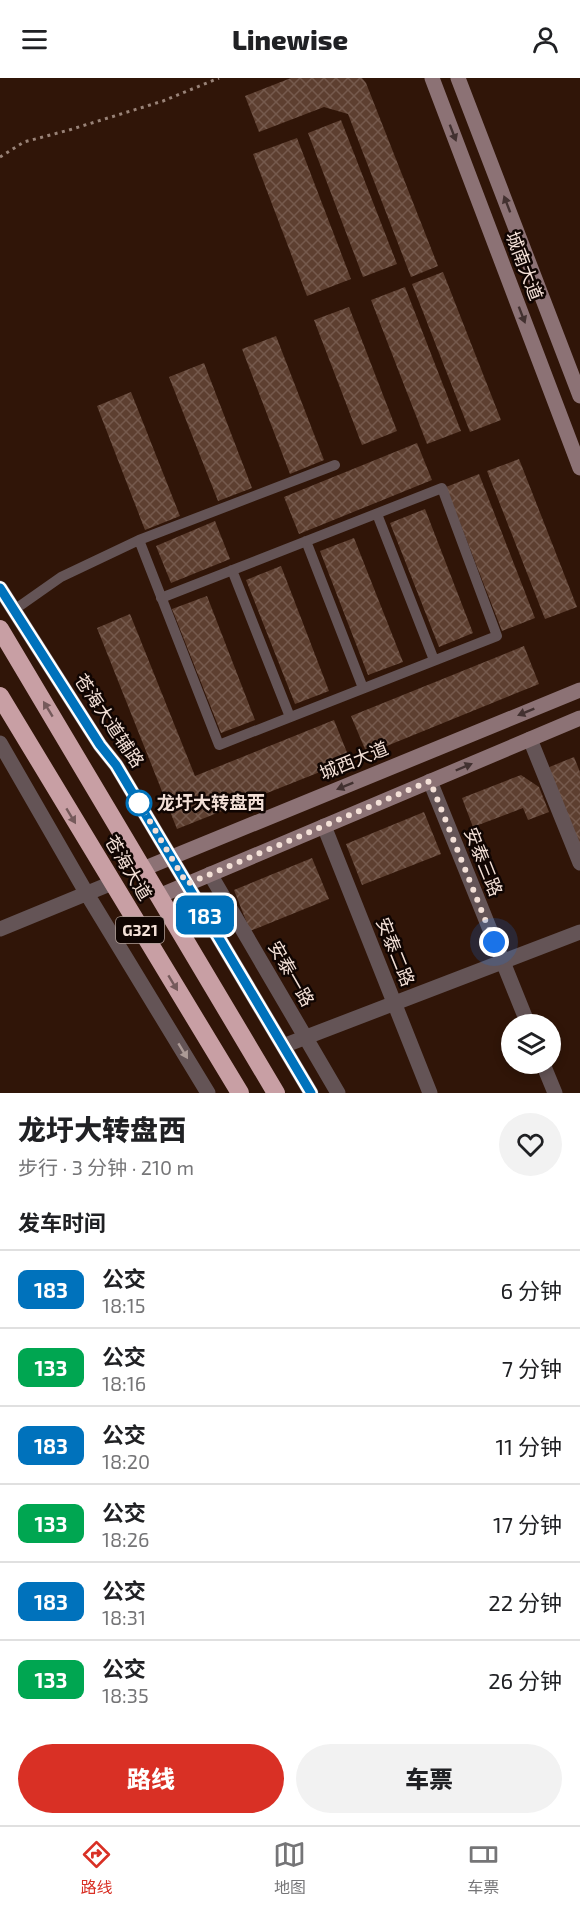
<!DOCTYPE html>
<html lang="zh">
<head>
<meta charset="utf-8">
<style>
	:root { --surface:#fff; --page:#f2f2f2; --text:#202124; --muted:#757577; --line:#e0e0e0; --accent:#d93025 }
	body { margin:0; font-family:"Exo 2","Noto Sans SC",sans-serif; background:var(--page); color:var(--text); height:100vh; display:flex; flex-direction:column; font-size:22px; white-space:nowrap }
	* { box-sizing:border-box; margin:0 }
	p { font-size:20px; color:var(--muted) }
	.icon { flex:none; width:33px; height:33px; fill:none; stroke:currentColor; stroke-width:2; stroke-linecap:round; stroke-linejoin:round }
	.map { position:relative; height:1015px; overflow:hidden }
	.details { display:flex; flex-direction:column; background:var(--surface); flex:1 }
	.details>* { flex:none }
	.badge { padding:0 12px; border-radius:9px; font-size:21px; line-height:39px }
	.fabs { position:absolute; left:501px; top:936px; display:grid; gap:12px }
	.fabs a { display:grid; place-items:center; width:60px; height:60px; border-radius:50%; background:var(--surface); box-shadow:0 3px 9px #0003; font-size:30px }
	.you { position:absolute; width:30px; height:30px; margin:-15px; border:4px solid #fff; border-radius:50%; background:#1a73e8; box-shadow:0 0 0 9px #1a73e833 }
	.map>.badge { position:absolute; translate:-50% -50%; box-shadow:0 0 0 3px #fff }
	h2 { padding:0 18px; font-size:22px; line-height:54px }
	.round { display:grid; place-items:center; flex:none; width:63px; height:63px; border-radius:32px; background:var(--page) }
	.headline { display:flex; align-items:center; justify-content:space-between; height:102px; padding:0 18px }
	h1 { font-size:28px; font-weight:800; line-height:45px }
	.action { display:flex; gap:12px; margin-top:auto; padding:12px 18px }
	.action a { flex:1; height:69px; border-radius:36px; background:var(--accent); color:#fff; font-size:24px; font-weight:800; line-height:69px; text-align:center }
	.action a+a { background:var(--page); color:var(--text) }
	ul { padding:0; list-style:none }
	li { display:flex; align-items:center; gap:18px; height:78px; padding:0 18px; border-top:2px solid var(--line) }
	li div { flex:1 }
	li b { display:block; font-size:22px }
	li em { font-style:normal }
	li .badge { min-width:66px; font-weight:700; text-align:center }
	header { display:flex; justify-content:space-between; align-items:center; height:78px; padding:0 18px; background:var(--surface); font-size:27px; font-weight:800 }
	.tab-bar { display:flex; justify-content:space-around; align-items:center; height:84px; border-top:2px solid var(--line); background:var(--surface); font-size:16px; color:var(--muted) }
	.tab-bar a { display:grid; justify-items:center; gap:3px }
	.tab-bar .current { color:var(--accent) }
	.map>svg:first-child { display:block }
	.building { fill:url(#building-cross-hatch) }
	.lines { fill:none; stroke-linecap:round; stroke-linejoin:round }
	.path { stroke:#998378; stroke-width:3; stroke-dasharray:3 4.5; stroke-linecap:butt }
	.lane { stroke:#645456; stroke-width:10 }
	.street { stroke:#645456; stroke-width:15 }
	.secondary { stroke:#8c7275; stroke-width:15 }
	.highway { stroke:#c89fa4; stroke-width:18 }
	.oneway { fill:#423130 }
	.oneway2 { fill:#755a5b }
	.oneway3 { fill:#ac9a96 }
	.line-casing { stroke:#fff; stroke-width:14 }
	.line { stroke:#0072bc; stroke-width:9 }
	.walk { stroke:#f3e0d7; stroke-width:6; stroke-dasharray:0 10.8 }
	.stop-dot { fill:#fff; stroke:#0072bc; stroke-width:3 }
	.labels { text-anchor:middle; stroke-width:5; stroke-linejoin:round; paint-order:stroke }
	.shield { fill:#100502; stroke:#af9e97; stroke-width:1.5 }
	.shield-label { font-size:16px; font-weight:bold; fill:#f3e0d7 }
	.street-label { font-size:18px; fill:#f3e0d7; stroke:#100502 }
	.stop-label { font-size:18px; font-weight:bold; fill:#f3e0d7; stroke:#100502; text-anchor:start }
</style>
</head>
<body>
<header><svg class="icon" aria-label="menu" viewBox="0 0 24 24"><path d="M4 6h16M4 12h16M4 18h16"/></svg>Linewise<svg class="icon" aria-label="person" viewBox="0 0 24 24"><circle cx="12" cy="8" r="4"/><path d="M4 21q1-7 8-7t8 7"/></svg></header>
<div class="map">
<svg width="580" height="1015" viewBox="0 0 580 1015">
	<defs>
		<pattern id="building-cross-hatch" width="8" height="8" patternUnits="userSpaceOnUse" patternTransform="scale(1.5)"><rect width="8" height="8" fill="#5d3f30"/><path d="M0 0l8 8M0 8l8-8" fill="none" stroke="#755a4d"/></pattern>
	</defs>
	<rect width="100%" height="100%" fill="#301508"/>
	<!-- building -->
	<path class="building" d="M291,0H362L366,5L438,188L411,199L348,36L324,29L259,54L245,18Z
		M341,42L397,186L363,199L308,55Z
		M297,60L351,201L307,218L253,76Z
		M443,194L501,342L470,354L412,206Z
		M405,209L461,353L427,366L371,222Z
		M349,229L397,353L362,367L314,242Z
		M276,258L324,382L290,396L242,271Z
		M204,285L252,410L218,423L169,299Z
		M131,314L180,438L145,452L97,328Z
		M417,365L432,402L299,456L284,419Z
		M519,381L577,529L545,541L487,393Z
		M479,396L535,540L502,553L446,409Z
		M425,431L473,555L439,569L390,445Z
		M215,443L230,481L171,505L156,468Z
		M354,460L403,584L368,597L320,473Z
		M281,488L329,613L295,626L246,502Z
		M207,518L255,642L221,655L172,531Z
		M130,536L195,698L334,642L350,682L177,751L97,550Z
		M524,568L539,606L367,676L351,638Z
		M574,679L580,694V772L547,690Z
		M521,697L539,709L549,734L528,742L523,730L473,749L462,720Z
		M424,734L441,776L362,807L346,766Z
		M312,780L329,821L250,853L234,812Z"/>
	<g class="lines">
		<!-- path -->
		<path class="path" d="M0,79L24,64L69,52L163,23L219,0"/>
		<!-- lane -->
		<path class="lane" d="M377,436L434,582
			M139,462L219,667L497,558L442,410L161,520
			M306,463L363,610
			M232,492L290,639
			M14,532L61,499L139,462L335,387"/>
		<!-- street -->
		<path class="street" d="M0,510L100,667L116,687L311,1015
			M530,661L580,785
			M0,665L87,816L208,1015
			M430,703L528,946
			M324,748L430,1015
			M210,796L338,1015
			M0,851L112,805
			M283,968L580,854
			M543,986L555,1015"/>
		<!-- secondary -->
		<path class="secondary" d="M432,0L580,390
			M458,0L580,318
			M143,791L580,612
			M159,818L580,640"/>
		<!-- highway -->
		<path class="highway" d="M0,551L276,1015
			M0,618L240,1015"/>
	</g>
	<!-- one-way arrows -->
	<defs><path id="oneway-solid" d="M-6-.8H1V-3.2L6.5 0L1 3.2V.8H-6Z" transform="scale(1.5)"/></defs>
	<g class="oneway">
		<use href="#oneway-solid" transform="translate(453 55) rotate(69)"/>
		<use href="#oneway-solid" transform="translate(507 126) rotate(-111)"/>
		<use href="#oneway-solid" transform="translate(522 237) rotate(69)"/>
		<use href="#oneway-solid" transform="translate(526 634) rotate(158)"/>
		<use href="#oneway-solid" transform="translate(464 689) rotate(-23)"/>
		<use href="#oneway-solid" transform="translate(345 708) rotate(158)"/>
	</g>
	<g class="oneway2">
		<use href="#oneway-solid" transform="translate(48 631) rotate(-121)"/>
		<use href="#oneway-solid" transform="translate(71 738) rotate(59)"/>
		<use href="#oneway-solid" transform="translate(173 905) rotate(59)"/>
	</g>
	<use class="oneway3" href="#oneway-solid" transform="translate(183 973) rotate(59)"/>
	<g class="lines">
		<defs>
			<path id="line" d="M0,510L100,667L116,687L311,1015"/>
		</defs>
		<!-- line casing -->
		<use href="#line" class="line-casing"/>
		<!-- line -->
		<use href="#line" class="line"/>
		<!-- walk -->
		<path class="walk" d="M139,725L187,806L430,703L494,864"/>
	</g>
	<!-- markers -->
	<circle class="stop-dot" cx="139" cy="725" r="12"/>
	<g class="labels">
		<!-- shield labels -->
		<rect class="shield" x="116" y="839" width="48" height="26" rx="4.5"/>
		<g class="shield-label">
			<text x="140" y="858">G321</text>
		</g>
		<!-- street labels -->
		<g class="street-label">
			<text transform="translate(524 188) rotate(69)" y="6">城南大道</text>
			<text transform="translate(109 643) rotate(56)" y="6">苍海大道辅路</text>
			<text transform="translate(354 683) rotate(-22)" y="6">城西大道</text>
			<text transform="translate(483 784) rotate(68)" y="6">安泰三路</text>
			<text transform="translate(128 790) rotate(59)" y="6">苍海大道</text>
			<text transform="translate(395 874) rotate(68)" y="6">安泰二路</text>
			<text transform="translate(291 896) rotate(60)" y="6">安泰一路</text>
		</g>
		<!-- stop labels -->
		<g class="stop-label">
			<text x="157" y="731">龙圩大转盘西</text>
		</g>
	</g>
</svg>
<div class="fabs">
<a><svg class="icon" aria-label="layers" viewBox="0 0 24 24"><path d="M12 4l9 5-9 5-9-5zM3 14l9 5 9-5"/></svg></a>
</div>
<div class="you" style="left:494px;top:864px"></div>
<b class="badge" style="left:205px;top:837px;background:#0072bc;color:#fff">183</b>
</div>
<section class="details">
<div class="headline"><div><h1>龙圩大转盘西</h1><p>步行 · 3 分钟 · 210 m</p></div><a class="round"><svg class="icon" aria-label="heart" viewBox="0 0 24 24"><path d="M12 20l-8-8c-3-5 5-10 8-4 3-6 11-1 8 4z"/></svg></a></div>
<h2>发车时间</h2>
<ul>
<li><span class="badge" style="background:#0072bc;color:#fff">183</span><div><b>公交</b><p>18:15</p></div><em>6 分钟</em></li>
<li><span class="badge" style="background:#00a651;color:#fff">133</span><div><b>公交</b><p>18:16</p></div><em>7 分钟</em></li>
<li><span class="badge" style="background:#0072bc;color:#fff">183</span><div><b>公交</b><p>18:20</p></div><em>11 分钟</em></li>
<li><span class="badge" style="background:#00a651;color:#fff">133</span><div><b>公交</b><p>18:26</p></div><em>17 分钟</em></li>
<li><span class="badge" style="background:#0072bc;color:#fff">183</span><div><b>公交</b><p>18:31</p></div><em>22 分钟</em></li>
<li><span class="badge" style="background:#00a651;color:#fff">133</span><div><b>公交</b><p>18:35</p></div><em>26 分钟</em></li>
</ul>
<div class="action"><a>路线</a><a>车票</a></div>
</section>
<nav class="tab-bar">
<a class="current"><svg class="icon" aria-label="directions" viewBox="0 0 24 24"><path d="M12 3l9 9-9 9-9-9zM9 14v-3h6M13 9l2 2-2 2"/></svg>路线</a>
<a><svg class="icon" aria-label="map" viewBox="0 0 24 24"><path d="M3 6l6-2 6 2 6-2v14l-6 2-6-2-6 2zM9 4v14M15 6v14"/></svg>地图</a>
<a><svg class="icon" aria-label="tickets" viewBox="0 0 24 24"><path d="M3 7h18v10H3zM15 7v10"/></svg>车票</a>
</nav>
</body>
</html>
